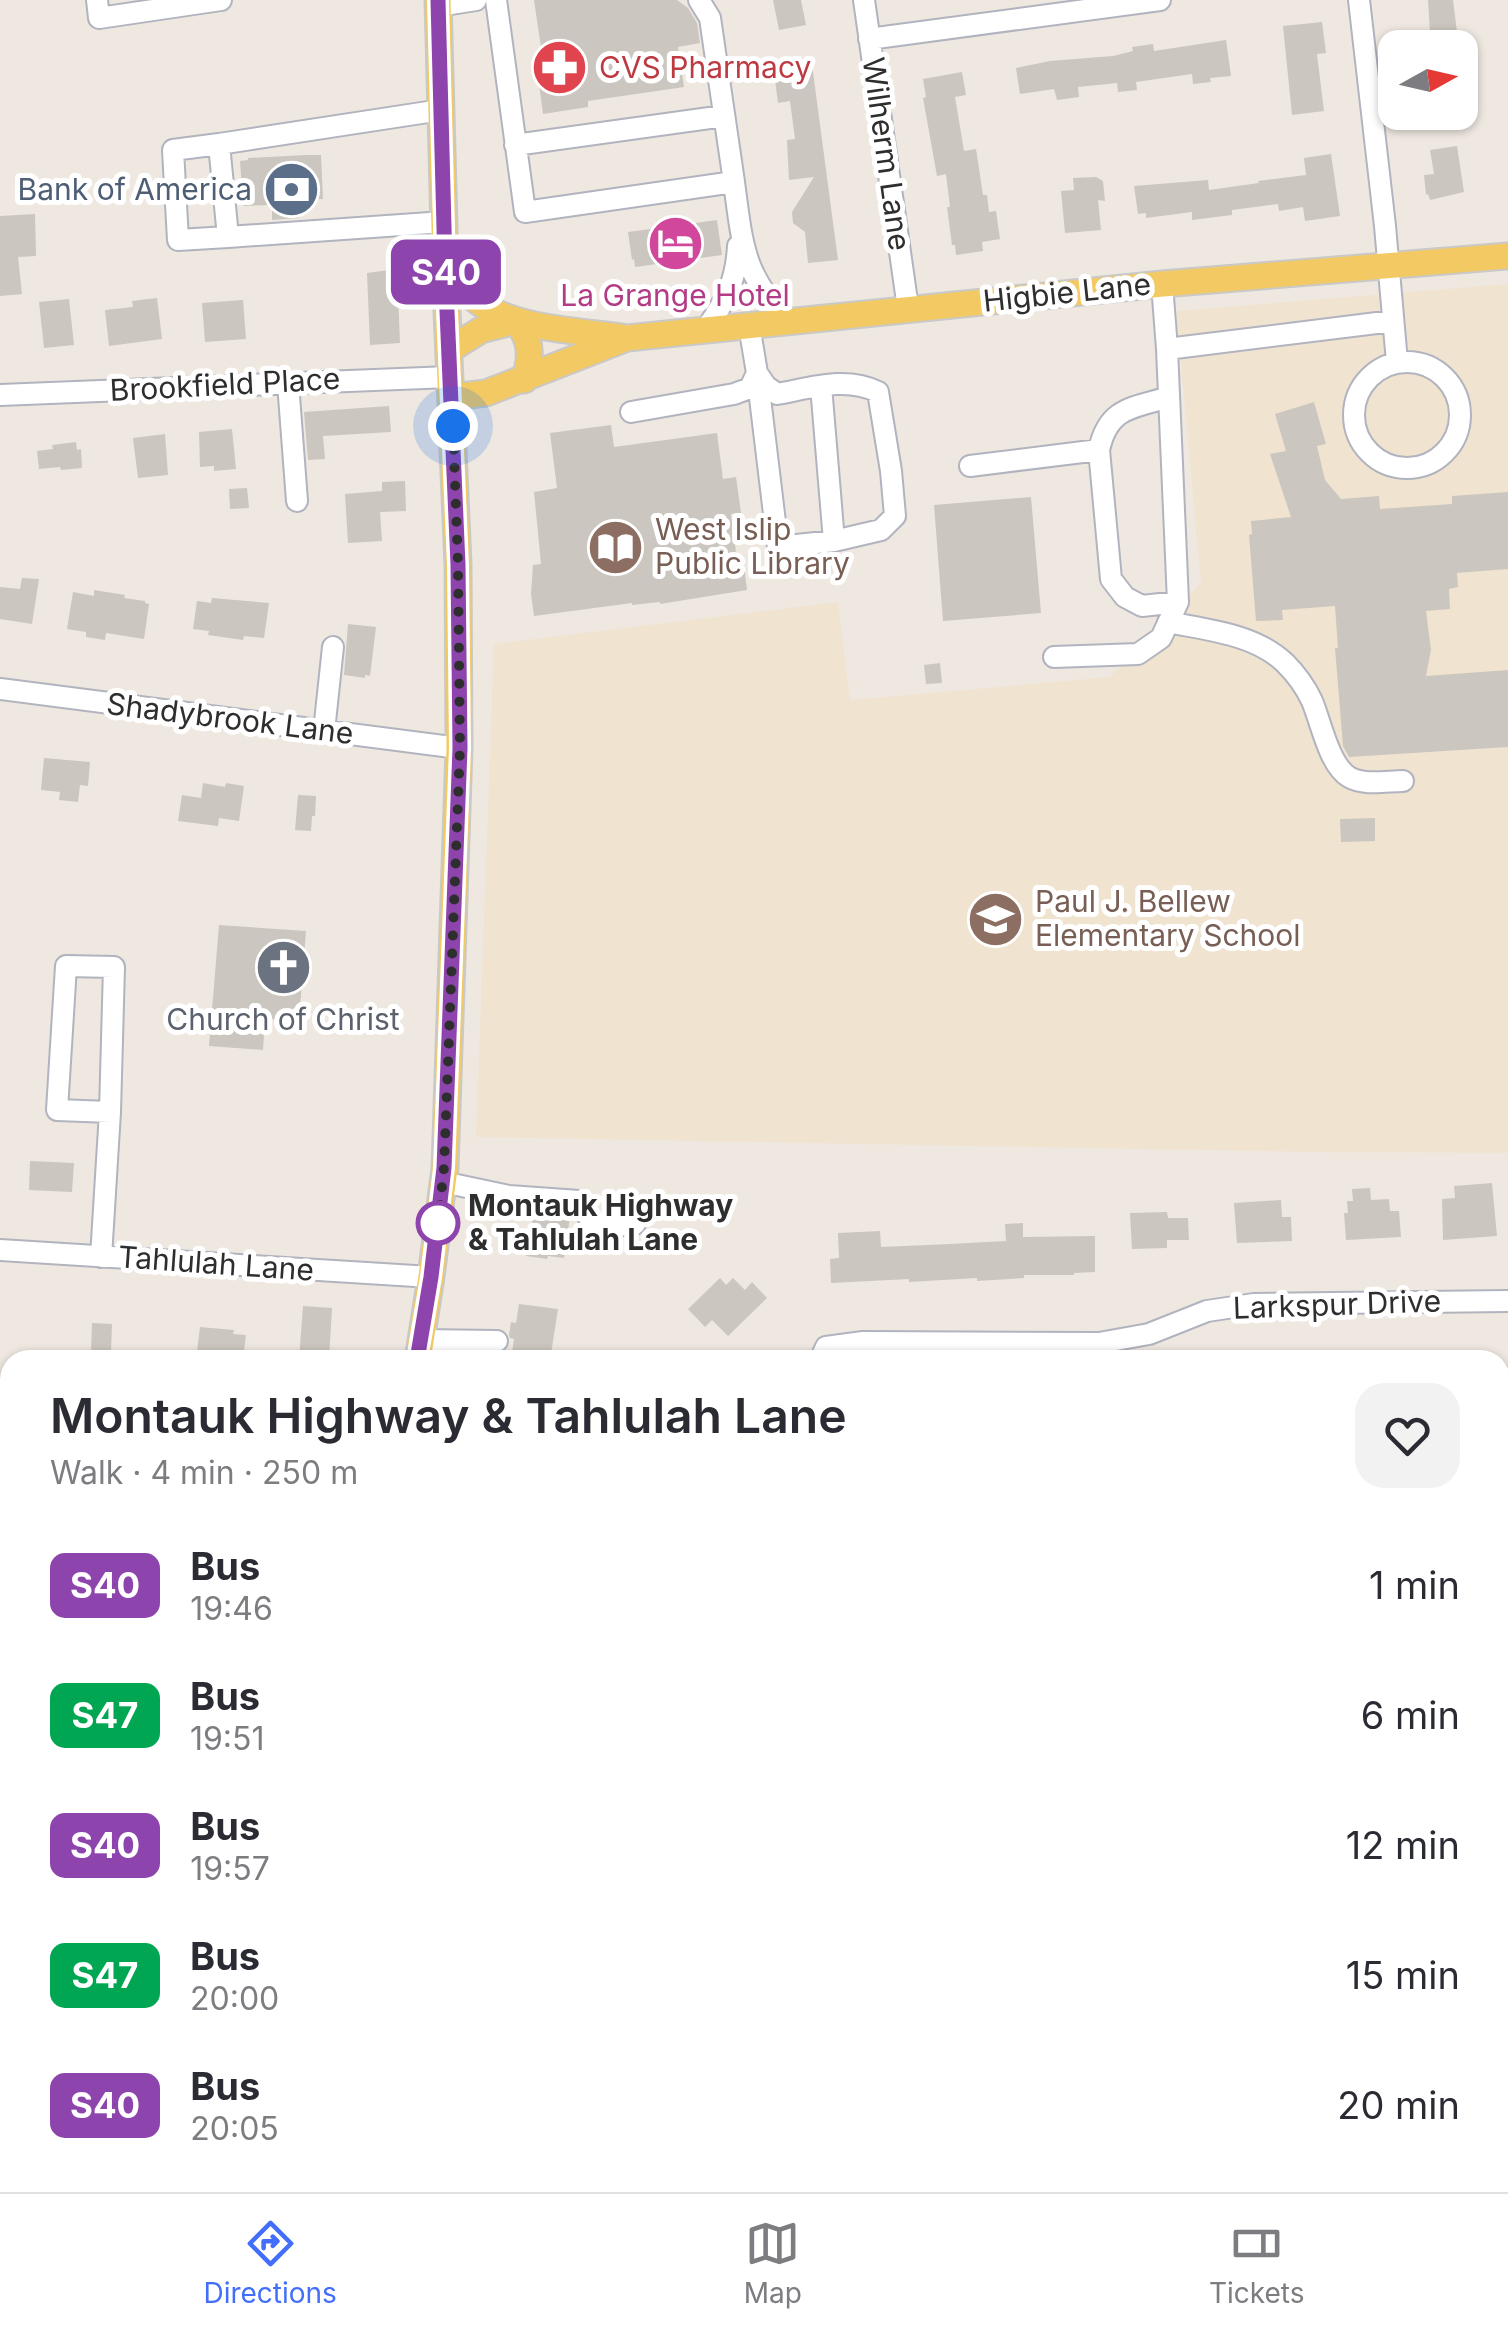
<!DOCTYPE html>
<html lang="en">
<head>
<meta charset="utf-8">
<style>
	:root { --surface:#fff; --page:#f2f2f3; --text:#2b2b33; --muted:#7c7c81; --line:#e1e1e2; --accent:#426efb }
	body { margin:0; font-family:Inter,sans-serif; background:var(--page); color:var(--text); height:100vh; display:flex; flex-direction:column; font-size:38px; white-space:nowrap }
	* { box-sizing:border-box; margin:0 }
	p { font-size:32px; color:var(--muted) }
	.icon { flex:none; width:55px; height:55px; fill:none; stroke:currentColor; stroke-width:2; stroke-linecap:round; stroke-linejoin:round }
	.map { position:relative; flex:1; overflow:hidden }
	.details { position:absolute; left:0px; top:1350px; width:1510px; height:842px; display:flex; flex-direction:column; background:var(--surface); border-radius:30px 30px 0 0; box-shadow:0 2px 8px #0004 }
	.details>* { flex:none }
	.badge { padding:0 20px; border-radius:15px; font-size:35px; line-height:65px }
	.needle { width:65px; rotate:82deg }
	.controls { position:absolute; left:1378px; top:30px; display:grid; gap:20px }
	.controls a { display:grid; place-items:center; width:100px; height:100px; border-radius:20px; background:var(--surface); box-shadow:0 2px 8px #0004; font-size:50px }
	.you { position:absolute; width:50px; height:50px; margin:-25px; border:8px solid #fff; border-radius:50%; background:#1a73e8; box-shadow:0 0 0 15px #1a73e833 }
	.map>.badge { position:absolute; translate:-50% -50%; box-shadow:0 0 0 5px #fff }
	.round { display:grid; place-items:center; flex:none; width:105px; height:105px; border-radius:30px; background:var(--page) }
	.overview { display:flex; align-items:center; justify-content:space-between; height:170px; padding:0 50px }
	h1 { font-size:48px; font-weight:600; line-height:75px }
	ul { padding:0; list-style:none }
	li { display:flex; align-items:center; gap:30px; height:130px; padding:0 50px }
	li div { flex:1 }
	li b { display:block; font-size:38px }
	li em { font-style:normal }
	li .badge { min-width:110px; font-weight:700; text-align:center }
	.tabs { display:flex; justify-content:space-around; align-items:center; height:140px; border-top:2px solid var(--line); background:var(--surface); font-size:28px; color:var(--muted) }
	.tabs a { display:grid; justify-items:center; gap:5px }
	.tabs .selected { color:var(--accent) }
	.map>svg:first-child { display:block }
	.education { fill:#f0e4d1 }
	.water { fill:#75d5f0 }
	.lines { fill:none; stroke-linecap:round; stroke-linejoin:round }
	.stream { stroke:#75d5f0; stroke-width:6 }
	.building { fill:#cbc6bf }
	.minor-casing { stroke:#b1b4be; stroke-width:24 }
	.major-casing { stroke:#c9c9c9; stroke-width:29 }
	.minor { stroke:#fff; stroke-width:20 }
	.major { stroke:#f2c963; stroke-width:25 }
	.line-casing { stroke:#fff; stroke-width:22 }
	.line { stroke:#8e44ad; stroke-width:15 }
	.walk { stroke:#2e2e2e; stroke-width:10; stroke-dasharray:0 18 }
	.stop-dot { fill:#fff; stroke:#8e44ad; stroke-width:5 }
	.labels { text-anchor:middle; stroke-width:10; stroke-linejoin:round; paint-order:stroke }
	.health-label { font-size:30px; fill:#be3a42; stroke:#fff; text-anchor:start }
	.street-label { font-size:30px; fill:#2e2e2e; stroke:#fff }
	.service-label { font-size:30px; fill:#4e5e75; stroke:#fff; text-anchor:end }
	.hotel-label { font-size:30px; fill:#b23c85; stroke:#fff }
	.education-label { font-size:30px; fill:#785e54; stroke:#fff; text-anchor:start }
	.worship-label { font-size:30px; fill:#5b616d; stroke:#fff }
	.stop-label { font-size:30px; font-weight:bold; fill:#2e2e2e; stroke:#fff; text-anchor:start }
</style>
</head>
<body>
<div class="map">
<svg width="1508" height="2192" viewBox="0 0 1508 2192">
	<rect width="100%" height="100%" fill="#efe8e1"/>
	<!-- education -->
	<path class="education" d="M1508,284V1153L1312,1152L476,1137L494,644L838,602L850,700L1110,677L1201,583L1176,311Z"/>
	<!-- water -->
	<path class="water" d="M10,2104V2182L43,2183L0,2192V2107Z
		M314,2183L921,2182V2183L919,2192H314Z"/>
	<g class="lines">
		<!-- stream -->
		<path class="stream" d="M1500,1920L1508,1919"/>
	</g>
	<!-- building -->
	<path class="building" d="M534,0H677L688,8L697,23L700,43L678,47L684,87L588,101V107L543,114L537,69L544,68Z
		M773,0H801L806,25L779,30Z
		M1428,0H1453L1459,48H1431Z
		M1322,22L1326,53L1317,54L1324,111L1292,115L1283,26Z
		M1226,40L1231,76L1210,78L1211,82L1193,84L1192,74L1136,82L1137,90L1118,92L1117,83L1078,87L1079,97L1057,100L1054,89L1020,94L1016,68L1050,61L1113,56L1133,51L1132,47L1153,44L1154,51Z
		M811,57L838,260L808,263L805,232L793,223L792,212L814,177L789,180L787,140L795,139L790,101L778,103L775,80L781,79L779,61Z
		M962,72L966,95L955,97L964,151L976,149L983,195H987L989,212L996,211L1000,239L982,242L983,251L956,255L955,245H952L947,207H950L946,174L937,176L923,98L926,97L923,79Z
		M1457,146L1464,192L1430,200L1428,194L1426,195L1424,175L1434,174L1430,150Z
		M1331,154L1340,216L1305,221L1303,207L1279,211L1278,204L1232,210V215L1192,220V212L1146,218V213L1138,214L1134,186L1208,180L1209,190L1259,183L1258,181L1306,175L1304,158Z
		M306,155H321L323,199L298,200L299,218L272,220V205L243,206L240,161L248,160V158Z
		M1096,177L1103,181L1105,201L1098,200L1101,230L1065,233L1061,191L1074,190L1073,178Z
		M35,214L36,256L18,257L22,294L0,296V216Z
		M717,220L722,255L635,267L634,259L632,260L628,232Z
		M397,269L400,343L370,345L367,273Z
		M157,298L162,339L109,346L105,310L133,307L132,301Z
		M69,299L74,345L44,348L39,302Z
		M243,300L246,339L205,342L202,303Z
		M1314,402L1326,444L1317,446L1325,480L1341,499L1379,496L1380,509L1452,504V496L1508,492V569L1457,573L1458,587L1449,589L1450,609L1426,611L1431,650L1426,676L1508,670V747L1349,757L1343,746L1335,648H1338L1335,606L1282,610L1283,620L1256,621L1249,535L1252,534L1251,521L1291,517L1270,454L1286,451L1275,414Z
		M389,406L391,432L323,436L325,459L308,460L304,412Z
		M611,425L614,447L717,433L723,479L736,477L741,513L731,514L736,552L743,557L747,590L660,604V602L632,605V603L534,616L531,594L533,565L541,564L534,492L557,488L550,433Z
		M232,429L236,469L214,471V466L200,467L199,432Z
		M165,434L168,475L138,478L133,438Z
		M76,442L77,450L81,449L82,468L61,470L60,467L39,469L37,451L53,449L52,445Z
		M405,481L406,511L380,512L382,541L348,543L345,494L382,491V482Z
		M247,488L249,508L230,509L229,489Z
		M1031,497L1041,613L943,621L934,505Z
		M22,578L39,579L32,624L0,619V587L20,589Z
		M94,590L125,595L124,598L145,601V603L149,604L144,639L106,633L105,640L86,637V632L67,629L73,592L94,596Z
		M212,598L269,603L264,638L244,636L243,640L208,635L209,631L193,629L197,601L211,603Z
		M348,624L376,627L370,676L365,675V678L344,675Z
		M940,663L942,683L926,684L924,665Z
		M44,758L90,762L88,786L80,785L78,802L59,800L60,792L41,790Z
		M203,783L225,787L226,783L244,786L239,821L219,818L218,826L178,821L182,795L201,798Z
		M298,795L316,796L315,816H312L311,831L295,830Z
		M1375,818V841L1341,842L1340,819Z
		M219,925L306,931L299,1021L265,1019L263,1050L209,1046Z
		M30,1161L74,1163L72,1192L29,1190Z
		M1492,1183L1497,1236L1443,1240L1442,1199L1455,1198L1454,1186Z
		M1370,1188L1371,1200L1389,1199L1390,1211H1399L1401,1237L1346,1240L1344,1213H1348L1347,1201H1353L1352,1189Z
		M1281,1200L1282,1217H1291L1292,1241L1237,1243L1234,1203Z
		M534,1212L570,1217L564,1258L548,1256L547,1259L526,1256Z
		M1167,1212L1168,1218H1188L1189,1240H1167V1248L1132,1249L1130,1213Z
		M1023,1223V1237L1095,1236V1272L1074,1273V1275H1024V1278L977,1281V1278L909,1282V1279L831,1283L830,1259L839,1258L838,1233L880,1231L881,1247L950,1244L1006,1241L1005,1224Z
		M720,1278L726,1285L733,1278L745,1290L752,1282L767,1298L728,1336L712,1320L705,1327L688,1309Z
		M519,1304L558,1309L550,1360H511L514,1339L510,1338L509,1335L511,1322L516,1323Z
		M303,1306L332,1308L329,1360H299Z
		M92,1323L112,1324L111,1352H91Z
		M200,1327L234,1330L233,1334L246,1335L243,1359L196,1360Z"/>
	<g class="lines">
		<defs>
			<path id="minor" d="M97,0L99,18L221,0
				M496,0L525,212L734,182L710,18L699,0
				M864,0L908,308
				M1359,0L1385,226L1397,362
				M438,6L476,0
				M869,39L1160,0
				M441,110L219,144L228,237L444,222
				M219,144L173,150L178,240L228,237
				M515,145L724,116
				M734,182C742,241 743,280 791,321
				M749,325L757,373L778,547L834,541L881,530L895,516L891,471L878,392C846,376 811,388 777,394L766,386L757,373
				M706,329C726,300 736,282 738,246
				M1167,349L1393,321
				M1354 415a53 53 0 1 1 106 0a53 53 0 1 1-106 0Z
				M288,383L297,501
				M821,386L834,541
				M0,395L450,377
				M1169,397C1133,408 1108,407 1099,450L1111,579L1125,597L1142,606L1178,602
				M631,412L734,394L750,388L757,373
				M970,466L1099,450
				M1168,622C1207,630 1255,634 1285,663C1295,673 1306,688 1312,701C1321,722 1329,765 1349,777C1364,786 1387,781 1403,781
				M1054,657L1138,654L1161,638L1178,602L1167,349L1162,284
				M0,689L459,748
				M324,731L333,647
				M443,1182L509,1196L579,1201L595,1228L635,1224
				M0,1250L431,1277
				M101,1257L110,1112L114,967L66,966L57,1110L110,1112
				M421,1340L497,1341
				M820,1360L826,1347L863,1342L1099,1343L1149,1334L1207,1311L1254,1304L1508,1301
				M0,1540L10,1541
				M1500,1638L1508,1637
				M0,1827L10,1828
				M1500,2164H1508
				M1154,2192L1192,2186L1237,2182"/>
			<path id="major" d="M445,265C457,280 467,295 483,305C517,329 581,331 622,337
				M516,321C532,339 532,359 524,380
				M449,350L481,330L516,321
				M452,397L486,393L627,338L1162,284L1508,256
				M418,1360L431,1277L445,1168L459,748L458,565L445,265L438,0
				M277,2182V2192"/>
		</defs>
		<!-- minor casing -->
		<use href="#minor" class="minor-casing"/>
		<!-- major casing -->
		<use href="#major" class="major-casing"/>
		<!-- minor -->
		<use href="#minor" class="minor"/>
		<!-- major -->
		<use href="#major" class="major"/>
	</g>
	<g class="lines">
		<defs>
			<path id="line" d="M417,1360L431,1277L444,1168L460,748L458,565L445,265L438,0"/>
		</defs>
		<!-- line casing -->
		<use href="#line" class="line-casing"/>
		<!-- line -->
		<use href="#line" class="line"/>
		<!-- walk -->
		<path class="walk" d="M438,1223L444,1168L460,748L458,565L453,426"/>
	</g>
	<!-- icons -->
	<defs>
		<symbol id="pharmacy-disc" viewBox="-11 -11 22 22"><circle r="9.5" fill="#e0444e" stroke="#fff"/><path d="M-2-6h4v4h4v4h-4v4h-4v-4h-4v-4h4Z" fill="#fff"/></symbol>
		<symbol id="bank-disc" viewBox="-11 -11 22 22"><circle r="9.5" fill="#5c6f8a" stroke="#fff"/><path d="M-6-4H6V4H-6ZM0-2.3a2.3 2.3 0 1 0 0 4.6a2.3 2.3 0 1 0 0-4.6Z" fill="#fff"/></symbol>
		<symbol id="hotel-disc" viewBox="-11 -11 22 22"><circle r="9.5" fill="#d1479c" stroke="#fff"/><path d="M-6-4.5h1.5V1H6V5H4.5V3h-9V5H-6ZM-4 0a1.8 1.8 0 1 1 3.6 0ZM.5 0V-2.5h3Q6-2.5 6 0Z" fill="#fff"/></symbol>
		<symbol id="library-disc" viewBox="-11 -11 22 22"><circle r="9.5" fill="#8d6e63" stroke="#fff"/><path d="M-6-4Q-3-5.5-.7-3.5V5Q-3 3-6 4ZM6-4Q3-5.5 .7-3.5V5Q3 3 6 4Z" fill="#fff"/></symbol>
		<symbol id="school-disc" viewBox="-11 -11 22 22"><circle r="9.5" fill="#8d6e63" stroke="#fff"/><path d="M0-5L7-2L0 1L-7-2ZM-4 1L0 2.5L4 1V4Q0 6-4 4Z" fill="#fff"/></symbol>
		<symbol id="church-disc" viewBox="-11 -11 22 22"><circle r="9.5" fill="#6b7280" stroke="#fff"/><path d="M-1.2-6h2.4v3.5h3.3v2.4h-3.3V6h-2.4V-.1h-3.3v-2.4h3.3Z" fill="#fff"/></symbol>
	</defs>
	<g fill-rule="evenodd">
		<use href="#pharmacy-disc" x="528" y="36" width="63" height="63"/>
		<use href="#bank-disc" x="260" y="158" width="63" height="63"/>
		<use href="#hotel-disc" x="644" y="212" width="63" height="63"/>
		<use href="#library-disc" x="584" y="516" width="63" height="63"/>
		<use href="#school-disc" x="964" y="888" width="63" height="63"/>
		<use href="#church-disc" x="252" y="936" width="63" height="63"/>
	</g>
	<!-- markers -->
	<circle class="stop-dot" cx="438" cy="1223" r="20"/>
	<g class="labels">
		<!-- health labels -->
		<g class="health-label">
			<text x="599" y="78">CVS Pharmacy</text>
		</g>
		<!-- street labels -->
		<g class="street-label">
			<text transform="translate(886 154) rotate(82)" y="10">Wilherm Lane</text>
			<text transform="translate(1067 293) rotate(-6)" y="10">Higbie Lane</text>
			<text transform="translate(225 385) rotate(-3)" y="10">Brookfield Place</text>
			<text transform="translate(230 719) rotate(7)" y="10">Shadybrook Lane</text>
			<text transform="translate(216 1264) rotate(4)" y="10">Tahlulah Lane</text>
			<text transform="translate(1337 1305) rotate(-2)" y="10">Larkspur Drive</text>
		</g>
		<!-- service labels -->
		<g class="service-label">
			<text x="252" y="200">Bank of America</text>
		</g>
		<!-- hotel labels -->
		<g class="hotel-label">
			<text x="675" y="306">La Grange Hotel</text>
		</g>
		<!-- education labels -->
		<g class="education-label">
			<text x="655" y="540">West Islip<tspan x="655" dy="34">Public Library</tspan></text>
			<text x="1035" y="912">Paul J. Bellew<tspan x="1035" dy="34">Elementary School</tspan></text>
		</g>
		<!-- worship labels -->
		<g class="worship-label">
			<text x="283" y="1030">Church of Christ</text>
		</g>
		<!-- stop labels -->
		<g class="stop-label">
			<text x="468" y="1216">Montauk Highway<tspan x="468" dy="34">&amp; Tahlulah Lane</tspan></text>
		</g>
	</g>
</svg>
<div class="controls">
<a><svg class="needle" viewBox="-14 -14 28 28"><path d="M0-13l5 13h-10z" fill="#e53935"/><path d="M0 13l5-13h-10z" fill="#7c7c81"/></svg></a>
</div>
<div class="you" style="left:453px;top:426px"></div>
<b class="badge" style="left:446px;top:272px;background:#8e44ad;color:#fff">S40</b>
<section class="details">
<div class="overview"><div><h1>Montauk Highway &amp; Tahlulah Lane</h1><p>Walk · 4 min · 250 m</p></div><a class="round"><svg class="icon" aria-label="heart" viewBox="0 0 24 24"><path d="M12 20l-8-8c-3-5 5-10 8-4 3-6 11-1 8 4z"/></svg></a></div>
<ul>
<li><span class="badge" style="background:#8e44ad;color:#fff">S40</span><div><b>Bus</b><p>19:46</p></div><em>1 min</em></li>
<li><span class="badge" style="background:#00a651;color:#fff">S47</span><div><b>Bus</b><p>19:51</p></div><em>6 min</em></li>
<li><span class="badge" style="background:#8e44ad;color:#fff">S40</span><div><b>Bus</b><p>19:57</p></div><em>12 min</em></li>
<li><span class="badge" style="background:#00a651;color:#fff">S47</span><div><b>Bus</b><p>20:00</p></div><em>15 min</em></li>
<li><span class="badge" style="background:#8e44ad;color:#fff">S40</span><div><b>Bus</b><p>20:05</p></div><em>20 min</em></li>
</ul>
</section>
</div>
<nav class="tabs">
<a class="selected"><svg class="icon" aria-label="directions" viewBox="0 0 24 24"><path d="M12 3l9 9-9 9-9-9zM9 14v-3h6M13 9l2 2-2 2"/></svg>Directions</a>
<a><svg class="icon" aria-label="map" viewBox="0 0 24 24"><path d="M3 6l6-2 6 2 6-2v14l-6 2-6-2-6 2zM9 4v14M15 6v14"/></svg>Map</a>
<a><svg class="icon" aria-label="tickets" viewBox="0 0 24 24"><path d="M3 7h18v10H3zM15 7v10"/></svg>Tickets</a>
</nav>
</body>
</html>
